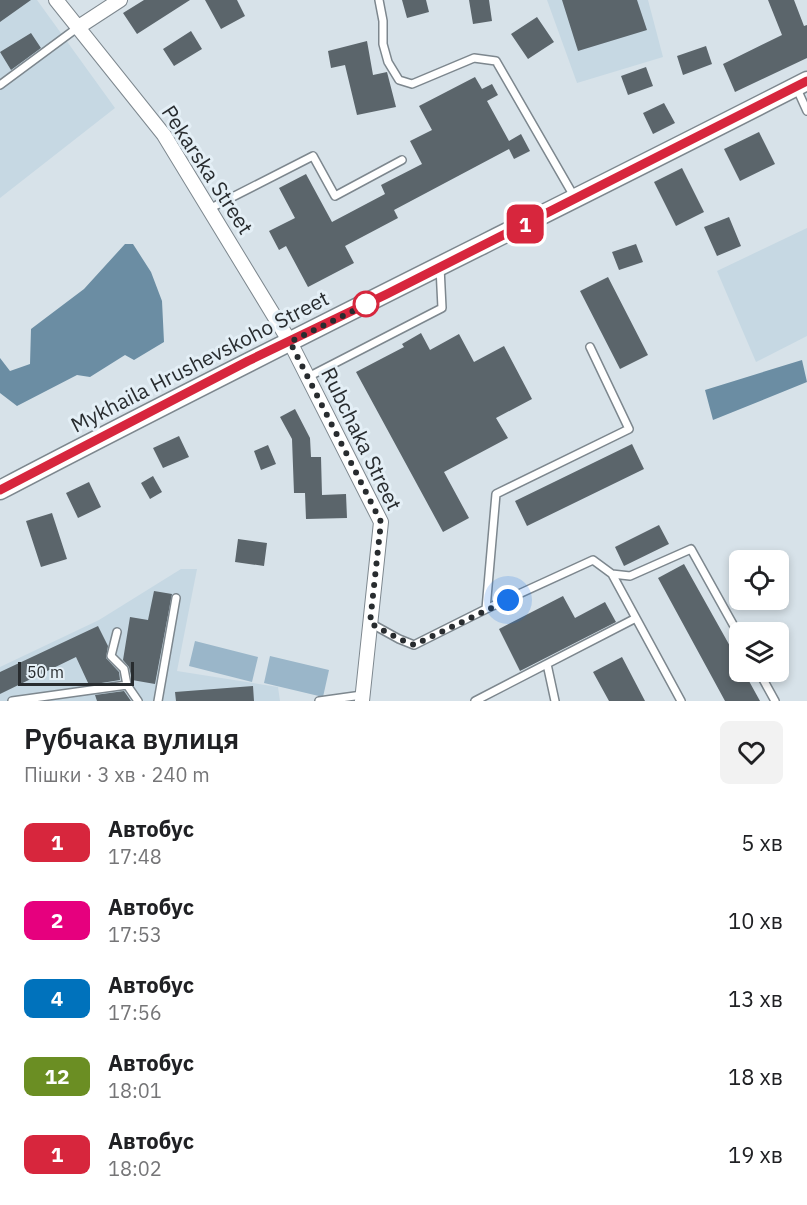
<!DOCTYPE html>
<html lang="uk">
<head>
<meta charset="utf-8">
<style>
	:root { --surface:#fff; --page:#f2f2f2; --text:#202124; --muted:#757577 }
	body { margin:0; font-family:"IBM Plex Sans",sans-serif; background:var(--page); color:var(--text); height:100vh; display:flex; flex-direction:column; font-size:22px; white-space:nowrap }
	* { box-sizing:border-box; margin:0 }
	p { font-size:20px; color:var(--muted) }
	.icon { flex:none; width:33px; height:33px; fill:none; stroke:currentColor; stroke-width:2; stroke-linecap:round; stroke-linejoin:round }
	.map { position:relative; height:701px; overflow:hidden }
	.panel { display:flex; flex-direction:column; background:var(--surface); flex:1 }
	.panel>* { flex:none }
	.badge { padding:0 12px; border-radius:9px; font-size:21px; line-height:39px }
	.tools { position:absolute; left:729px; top:550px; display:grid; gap:12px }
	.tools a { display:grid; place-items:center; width:60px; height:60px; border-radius:9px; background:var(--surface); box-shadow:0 3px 9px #0003; font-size:30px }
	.scale { position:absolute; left:18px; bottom:15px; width:116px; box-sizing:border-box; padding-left:6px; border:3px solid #282c2f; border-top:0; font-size:16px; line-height:21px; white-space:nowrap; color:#282c2f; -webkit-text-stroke:4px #e4eff6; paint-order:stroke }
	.you { position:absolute; width:30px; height:30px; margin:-15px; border:4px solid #fff; border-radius:50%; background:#1a73e8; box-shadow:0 0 0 9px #1a73e833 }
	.map>.badge { position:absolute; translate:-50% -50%; box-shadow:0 0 0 3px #fff }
	.round { display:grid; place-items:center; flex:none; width:63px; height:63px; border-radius:9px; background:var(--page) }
	.summary { display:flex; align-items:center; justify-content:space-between; height:102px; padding:0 24px }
	h1 { font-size:28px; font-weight:600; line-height:45px }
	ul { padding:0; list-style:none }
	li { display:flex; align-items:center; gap:18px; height:78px; padding:0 24px }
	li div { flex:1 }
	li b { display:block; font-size:22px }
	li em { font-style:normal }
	li .badge { min-width:66px; font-weight:700; text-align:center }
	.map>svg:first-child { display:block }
	.built { fill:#c6d8e3 }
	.green { fill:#9ab6c9 }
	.water { fill:#6b8da3 }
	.building { fill:#5b656b }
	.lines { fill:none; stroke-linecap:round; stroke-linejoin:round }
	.service-casing { stroke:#7d878e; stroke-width:10 }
	.minor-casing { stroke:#7d878e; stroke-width:16 }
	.secondary-casing { stroke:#7d878e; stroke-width:21 }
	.service { stroke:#fff; stroke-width:7 }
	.minor { stroke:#fff; stroke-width:14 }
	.secondary { stroke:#fff; stroke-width:18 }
	.line-casing { stroke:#fff; stroke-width:14 }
	.line { stroke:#d7263d; stroke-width:9 }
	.walk { stroke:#282c2f; stroke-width:6; stroke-dasharray:0 10.8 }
	.stop-dot { fill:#fff; stroke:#d7263d; stroke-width:3 }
	.labels { text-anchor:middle; stroke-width:6; stroke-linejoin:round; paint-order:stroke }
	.street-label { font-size:21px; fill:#282c2f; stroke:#e4eff6 }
</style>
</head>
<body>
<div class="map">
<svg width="807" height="701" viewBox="0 0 807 701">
	<rect width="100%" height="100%" fill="#d7e2e9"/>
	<!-- built -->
	<path class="built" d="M0,0H37L115,108L0,198Z
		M547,0H648L663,57L577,83Z
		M807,228V336L756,362L717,271Z
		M181,569H197L177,671L278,687L280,701H0V667L99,620Z"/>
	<!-- green -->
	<path class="green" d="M195,641L258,657L252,682L189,666Z
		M270,656L329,670L323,697L264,683Z"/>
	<!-- water -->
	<path class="water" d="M125,244H133L151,272L162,301L164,342L134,360L125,355L90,377L77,375L17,406L0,393V358L10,371L30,364L31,329L84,289Z
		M802,360L807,382L713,420L705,390Z"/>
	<!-- building -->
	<path class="building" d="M0,0H31L0,22Z
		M144,0H190L137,34L123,13Z
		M205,0H237L245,16L221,29Z
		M402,0H426L429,12L407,18Z
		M469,0H489L492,21L473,24Z
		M562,0H637L647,30L578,51Z
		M768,0H794L804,26L807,25V58L735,92L723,64L782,35Z
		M537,17L554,42L528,59L511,34Z
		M191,31L202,49L174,66L163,49Z
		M31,33L41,48L11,70L0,52Z
		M367,41L373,75L387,72L396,107L357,115L345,65L331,68L328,51Z
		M706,46L712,64L683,75L677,56Z
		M646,67L653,86L628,95L621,76Z
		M475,77L482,89L492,84L498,95L487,101L509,141L521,134L530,151L514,159L509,149L394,210L398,218L345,246L354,263L308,287L286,246L279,250L269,231L295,218L279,188L306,174L332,222L385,194L381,185L422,164L410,141L432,130L419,106Z
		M664,103L675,123L653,134L643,113Z
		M759,132L775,164L740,181L724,149Z
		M682,168L704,212L676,226L654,182Z
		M729,217L741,246L717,256L704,227Z
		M636,244L643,262L619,270L612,252Z
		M608,277L648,355L620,369L580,291Z
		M421,333L430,350L459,334L474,362L504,346L532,399L496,418L508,438L444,472L469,518L443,532L356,372L404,347L402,344Z
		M295,409L310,438L311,457H321L322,495L346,494L347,518L306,519L305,493H294L292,439L280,417Z
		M179,436L189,457L163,468L153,448Z
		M632,444L644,469L527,526L515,501Z
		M268,445L276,464L261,470L254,451Z
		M153,476L162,492L150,499L141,483Z
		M89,482L101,507L78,518L66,493Z
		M52,513L67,559L41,567L26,521Z
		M659,525L669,544L624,566L615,547Z
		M238,539L267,543L264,566L235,562Z
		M684,564L740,664V672H744L760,701H725L658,578Z
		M154,591L172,594L155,684L132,680L129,667L123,660L130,617L148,620Z
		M563,596L575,618L605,602L616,622L520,671L499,629Z
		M98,626L108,646L106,658L119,672L120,680L89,685L76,657L0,694V672Z
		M622,657L645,701H609L593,672Z
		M253,686L254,701H176L175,692Z
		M124,691L131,701H97L95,695Z"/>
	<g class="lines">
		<defs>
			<path id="service" d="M379,0L383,21V44L388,62L399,80L412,84L474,58L496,61L575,198
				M0,85L77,28
				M797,89L807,111
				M209,209L313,156L335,196L402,160
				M308,377L442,308L440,267
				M612,574L630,576L691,549L740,637
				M486,609L593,560L612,574L681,701
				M370,623L399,639L414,645L486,609L496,494L629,429L590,347
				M117,632L111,656L124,669L127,685
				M547,664L555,701
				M759,672L775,701
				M12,701L127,685L138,701
				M158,701L176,598
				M319,701L362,695
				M475,701L636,618"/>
			<path id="minor" d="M56,0L164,135L290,342L381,522L362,701
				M77,28L120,0"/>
			<path id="secondary" d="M0,490C267,350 539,218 807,81"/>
		</defs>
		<!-- service casing -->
		<use href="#service" class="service-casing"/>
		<!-- minor casing -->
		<use href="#minor" class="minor-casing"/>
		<!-- secondary casing -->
		<use href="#secondary" class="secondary-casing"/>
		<!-- service -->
		<use href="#service" class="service"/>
		<!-- minor -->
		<use href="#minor" class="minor"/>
		<!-- secondary -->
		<use href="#secondary" class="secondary"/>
	</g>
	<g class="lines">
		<defs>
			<path id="line" d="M0,490L248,361L387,294L807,81"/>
		</defs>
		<!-- line casing -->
		<use href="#line" class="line-casing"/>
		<!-- line -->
		<use href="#line" class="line"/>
		<!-- walk -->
		<path class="walk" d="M366,304L369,303L290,342L381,522L370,623L399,639L414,645L508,600"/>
	</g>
	<!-- markers -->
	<circle class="stop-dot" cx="366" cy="304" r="12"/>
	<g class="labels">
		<!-- street labels -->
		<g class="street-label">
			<text transform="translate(207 170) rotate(57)" y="7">Pekarska Street</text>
			<text transform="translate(200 362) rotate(-27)" y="7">Mykhaila Hrushevskoho Street</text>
			<text transform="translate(361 439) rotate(64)" y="7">Rubchaka Street</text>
		</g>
	</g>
</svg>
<div class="tools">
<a><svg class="icon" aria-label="locate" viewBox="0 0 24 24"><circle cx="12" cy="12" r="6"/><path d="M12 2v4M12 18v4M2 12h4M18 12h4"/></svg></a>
<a><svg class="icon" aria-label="layers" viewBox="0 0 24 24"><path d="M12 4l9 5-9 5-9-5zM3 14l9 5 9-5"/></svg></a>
</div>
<div class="scale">50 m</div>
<div class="you" style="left:508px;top:600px"></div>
<b class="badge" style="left:525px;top:224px;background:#d7263d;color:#fff">1</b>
</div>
<section class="panel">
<div class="summary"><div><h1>Рубчака вулиця</h1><p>Пішки · 3 хв · 240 m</p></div><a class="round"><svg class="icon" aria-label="heart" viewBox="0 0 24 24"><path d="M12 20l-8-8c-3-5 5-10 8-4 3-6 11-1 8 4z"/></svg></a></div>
<ul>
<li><span class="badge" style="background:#d7263d;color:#fff">1</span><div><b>Автобус</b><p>17:48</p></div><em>5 хв</em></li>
<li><span class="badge" style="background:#e6007e;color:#fff">2</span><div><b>Автобус</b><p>17:53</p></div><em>10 хв</em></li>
<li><span class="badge" style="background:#0072bc;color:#fff">4</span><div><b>Автобус</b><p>17:56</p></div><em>13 хв</em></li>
<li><span class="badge" style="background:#6b8e23;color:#fff">12</span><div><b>Автобус</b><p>18:01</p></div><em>18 хв</em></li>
<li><span class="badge" style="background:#d7263d;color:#fff">1</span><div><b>Автобус</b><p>18:02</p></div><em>19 хв</em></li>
</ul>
</section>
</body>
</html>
